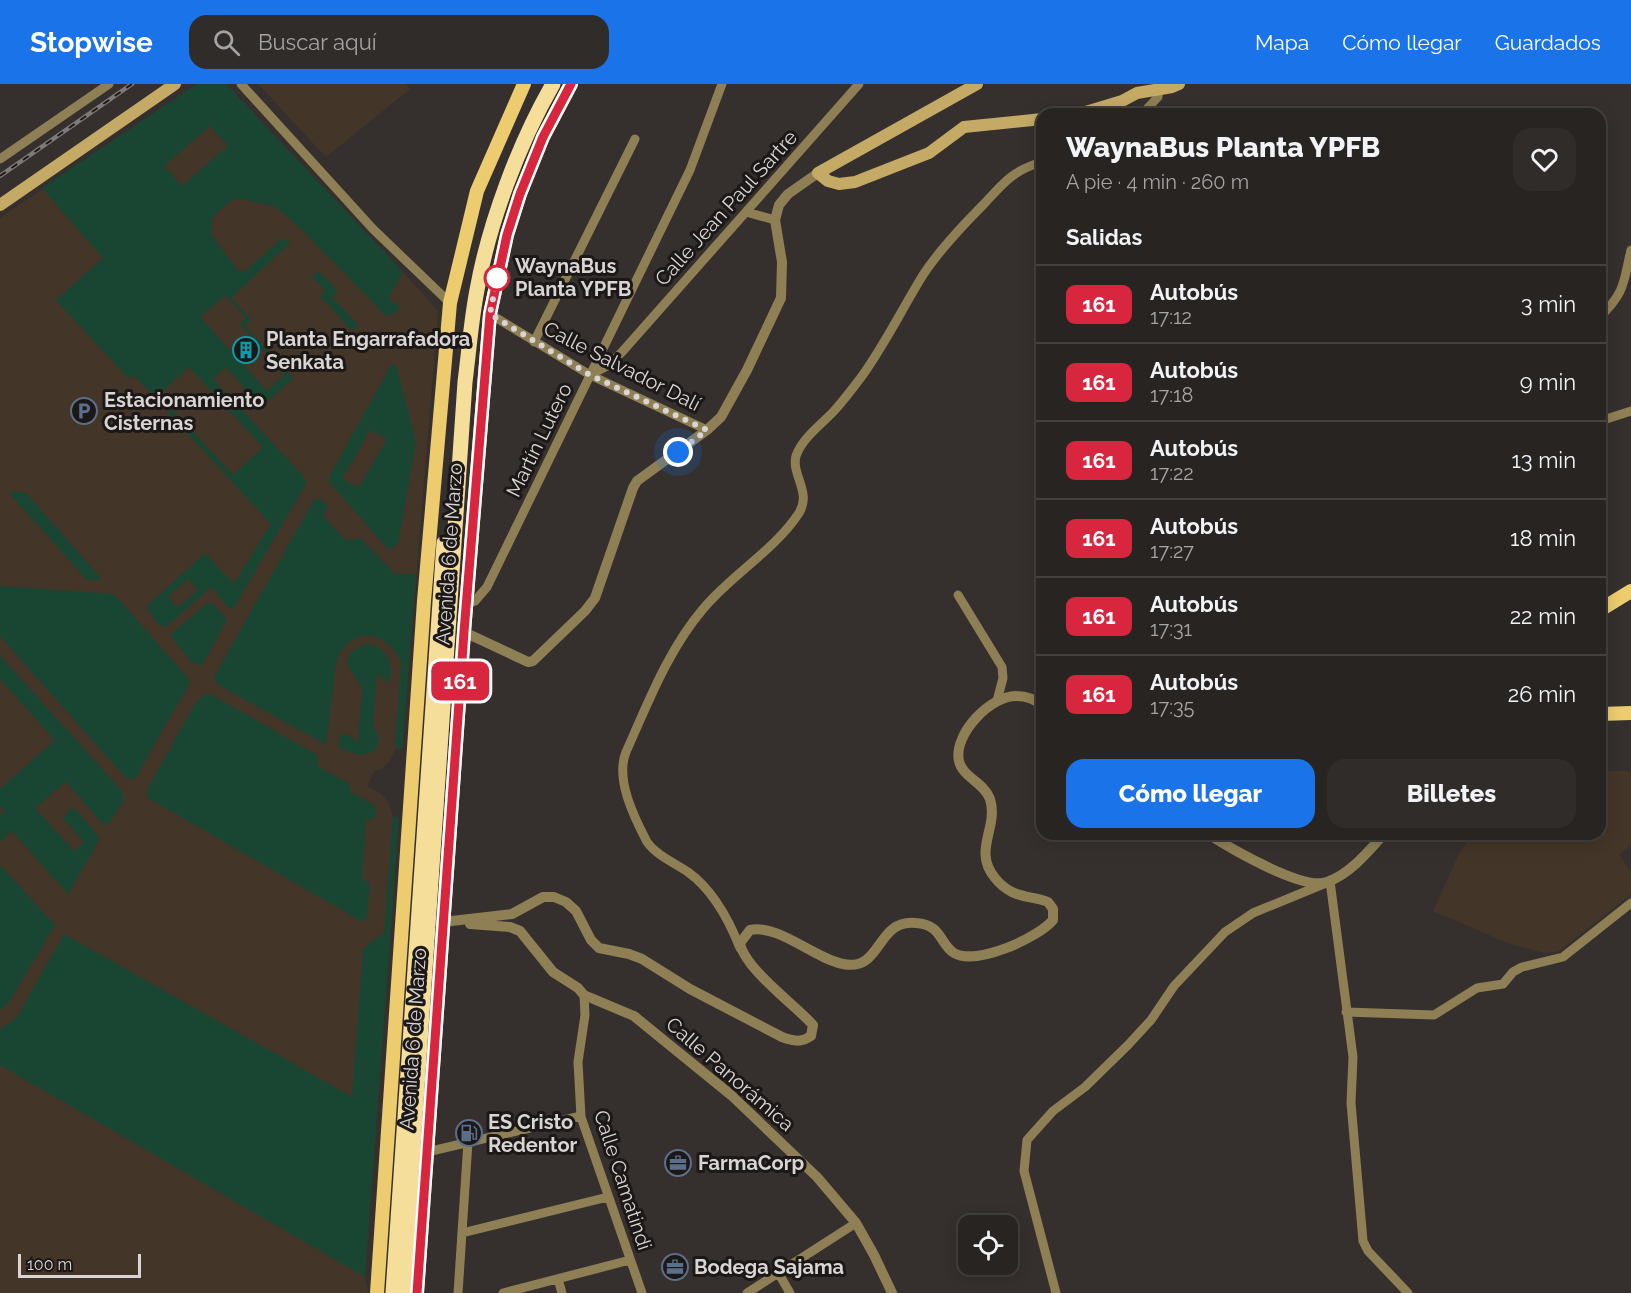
<!DOCTYPE html>
<html lang="es">
<head>
<meta charset="utf-8">
<style>
	:root { --surface:#282422; --page:#302c2a; --text:#f1f3f6; --muted:#a5a4a5; --line:#444140; --accent:#1a73e8 }
	body { margin:0; font-family:Raleway,sans-serif; background:var(--page); color:var(--text); height:100vh; display:flex; flex-direction:column; font-size:22px; white-space:nowrap }
	* { box-sizing:border-box; margin:0 }
	p { font-size:20px; color:var(--muted) }
	.icon { flex:none; width:33px; height:33px; fill:none; stroke:currentColor; stroke-width:2; stroke-linecap:round; stroke-linejoin:round }
	.map { position:relative; flex:1; overflow:hidden }
	.drawer { position:absolute; left:1036px; top:24px; width:570px; height:732px; display:flex; flex-direction:column; background:var(--surface); border-radius:18px; box-shadow:0 3px 15px #0003,0 0 0 2px var(--line) }
	.drawer>* { flex:none }
	.badge { padding:0 12px; border-radius:9px; font-size:21px; line-height:39px }
	.fabs { position:absolute; left:958px; top:1131px; display:grid; gap:12px }
	.fabs a { display:grid; place-items:center; width:60px; height:60px; border-radius:12px; background:var(--surface); box-shadow:0 3px 15px #0003,0 0 0 2px var(--line); font-size:30px }
	.scale { position:absolute; left:18px; bottom:15px; width:123px; box-sizing:border-box; padding-left:6px; border:3px solid #d9d5d4; border-top:0; font-size:16px; line-height:21px; white-space:nowrap; color:#d9d5d4; -webkit-text-stroke:4px #1b1817; paint-order:stroke }
	.you { position:absolute; width:30px; height:30px; margin:-15px; border:4px solid #fff; border-radius:50%; background:#1a73e8; box-shadow:0 0 0 9px #1a73e833 }
	.map>.badge { position:absolute; translate:-50% -50%; box-shadow:0 0 0 3px #fff }
	h2 { padding:0 30px; font-size:22px; line-height:54px }
	.round { display:grid; place-items:center; flex:none; width:63px; height:63px; border-radius:18px; background:var(--page) }
	.head { display:flex; align-items:center; justify-content:space-between; height:102px; padding:0 30px }
	h1 { font-size:28px; font-weight:800; line-height:45px }
	.primary-button { display:flex; gap:12px; margin-top:auto; padding:12px 30px }
	.primary-button a { flex:1; height:69px; border-radius:18px; background:var(--accent); color:#fff; font-size:24px; font-weight:800; line-height:69px; text-align:center }
	.primary-button a+a { background:var(--page); color:var(--text) }
	ul { padding:0; list-style:none }
	li { display:flex; align-items:center; gap:18px; height:78px; padding:0 30px; border-top:2px solid var(--line) }
	li div { flex:1 }
	li b { display:block; font-size:22px }
	li em { font-style:normal }
	li .badge { min-width:66px; font-weight:700; text-align:center }
	header { display:flex; align-items:center; gap:36px; box-sizing:border-box; height:84px; padding:0 30px; background:var(--accent); color:#fff }
	header strong { font-size:28px }
	nav { display:flex; gap:33px; margin-inline-start:auto; font-size:21px }
	.search { width:420px; height:54px; background:var(--page); display:flex; align-items:center; gap:15px; box-sizing:border-box; padding:0 21px; border-radius:18px; color:var(--muted); font-size:22px }
	.map>svg:first-child { display:block }
	.industrial { fill:#433628 }
	.green { fill:#184633; fill-rule:evenodd }
	.lines { fill:none; stroke-linecap:round; stroke-linejoin:round }
	.minor { stroke:#8e7f54; stroke-width:9 }
	.tertiary { stroke:#8e7f54; stroke-width:10 }
	.secondary { stroke:#c4aa64; stroke-width:12 }
	.primary { stroke:#edcc6f; stroke-width:14 }
	.trunk { stroke:#f5dd9a; stroke-width:15 }
	.rail-casing { stroke:#7f7a79; stroke-width:4.5 }
	.rail { stroke:#1b1817; stroke-width:2; stroke-dasharray:7; stroke-linecap:butt }
	.line-casing { stroke:#fff; stroke-width:14 }
	.line { stroke:#d7263d; stroke-width:9 }
	.walk { stroke:#d9d5d4; stroke-width:6; stroke-dasharray:0 10.8 }
	.stop-dot { fill:#fff; stroke:#d7263d; stroke-width:3 }
	.labels { text-anchor:middle; stroke-width:6; stroke-linejoin:round; paint-order:stroke }
	.street-label { font-size:20px; fill:#d9d5d4; stroke:#1b1817 }
	.stop-label { font-size:20px; font-weight:bold; fill:#d9d5d4; stroke:#1b1817; text-anchor:start }
	.poi-label { font-size:20px; font-weight:bold; fill:#d9d5d4; stroke:#1b1817; text-anchor:start }
</style>
</head>
<body>
<header>
<strong>Stopwise</strong>
<div class="search"><svg class="icon" aria-label="search" viewBox="0 0 24 24"><circle cx="10" cy="10" r="6"/><path d="M15 15l6 6"/></svg>Buscar aquí</div>
<nav><a>Mapa</a><a>Cómo llegar</a><a>Guardados</a></nav>
</header>
<div class="map">
<svg width="1631" height="1209" viewBox="0 0 1631 1209">
	<rect width="100%" height="100%" fill="#35302e"/>
	<!-- industrial -->
	<path class="industrial" d="M197,0H226L403,188L438,227L402,665H395L390,677L380,686H375L367,702L382,710L389,720L393,732L399,734L365,1193L368,1209H0V134Z
		M258,0H406L410,5L326,73Z
		M1601,687H1629L1631,689V761L1619,770L1631,788V810L1559,867L1546,869L1510,860L1433,827L1459,770L1472,750H1600Z"/>
	<!-- green -->
	<path class="green" d="M197,0H226L403,188L388,215L401,223L392,231L386,232L304,148L276,123L242,115L232,116L213,132L211,150L238,187L244,188L281,155L291,158L231,214L251,235L245,242L289,289L293,295L261,323L226,283L213,295L304,393L306,400L235,522L230,525L211,503L166,543L159,541L146,523L205,469L234,500L271,440L134,291L129,295L56,216L103,174L42,104ZM210,42L228,62L182,102L164,82ZM225,211L246,234L240,240L285,291L267,307L200,233ZM189,283L263,363L233,391L159,311ZM188,495L198,506L177,524L168,512Z
		M318,187L338,207L332,213L358,241L352,247L320,212L326,207L312,193Z
		M392,280L397,284L416,358L398,460L392,464L388,465L329,398L330,391ZM370,346L387,355L359,404L342,395Z
		M14,408L26,409L101,494L99,496H87L10,410Z
		M319,414L328,422L323,432L345,456L361,455L395,490H416L402,665L395,664L401,579C394,556 366,542 347,560C340,565 338,574 336,581L326,661L217,600L214,593L314,416Z
		M0,502L114,510L188,594L189,600L135,695L126,694L0,552Z
		M207,519L213,520L227,536L202,581L192,579L172,554V549Z
		M366,560C386,562 396,580 388,599L377,589L373,641L379,655L378,661L373,668L360,671L341,665L339,662L340,650L350,651L358,660L362,604L347,579C348,569 356,564 366,560Z
		M0,572L123,708V717L108,741L103,740L66,697L35,724L74,767L84,758L63,734L73,723L100,754L68,810L12,747L0,758V731L5,727L0,722V705L55,656L0,595Z
		M210,610L317,671L319,683L350,700L349,707L374,721L376,723L375,732L372,736L366,735L362,795L370,799L367,835L361,837L148,714L147,706L195,620L204,611Z
		M393,732L399,734L365,1193L0,981V946L17,933L64,850L352,1013L363,865L384,849Z
		M0,781L55,841L9,918L0,926Z"/>
	<g class="lines">
		<!-- minor -->
		<path class="minor" d="M241,0L373,145L450,219
			M1142,30L1158,13L1159,5
			M0,75L109,0
			M746,128L775,136
			M490,230L590,291L707,346
			M1600,233C1626,207 1623,199 1631,166
			M534,258L635,55
			M590,291L607,282L622,268L859,0
			M1600,337L1631,327
			M958,511L1002,583L1003,594L997,617
			M466,521L475,517L487,503L690,86L722,0
			M1330,797L1353,973L1351,1019L1363,1157L1368,1167L1408,1209
			M740,864C729,836 713,806 688,788C673,778 657,772 647,758C634,733 615,695 626,668C648,619 668,566 703,525C731,491 775,466 799,429C812,408 791,391 796,372C802,354 822,340 834,327C844,316 853,304 862,292C885,260 902,225 923,191C940,165 963,141 985,119C1004,98 1014,86 1042,78
			M584,911L585,931L578,978L581,1033L642,1209
			M1346,928L1434,931L1477,904L1503,900L1513,888L1522,883L1563,873L1631,819
			M427,1068L581,1032
			M462,1149L608,1113
			M779,1190L790,1209
			M558,1195L562,1209
			M458,1209L468,1058
			M503,1209L630,1176
			M747,1209L856,1139
			M1056,1209L1024,1087L1027,1056L1053,1027L1085,1003L1128,961L1151,936L1174,902L1225,848L1253,829L1326,799"/>
		<!-- tertiary -->
		<path class="tertiary" d="M464,548L528,578L533,577L585,527L595,514L633,404L637,397L707,346L721,333L747,286L781,214L782,178L775,136L779,121L788,110L818,89
			M1208,750C1230,764 1303,807 1327,798C1350,790 1369,767 1384,750
			M443,838L512,830L543,813H554L566,818L576,827L591,856L599,864L629,870L642,875L690,905L782,953C793,957 801,959 811,952L813,941C795,921 744,884 740,859L750,846C779,840 813,874 843,880C883,888 875,835 916,839C943,841 939,860 954,869C976,882 1038,854 1053,836V825L1048,818C1036,813 1024,814 1012,808C1006,805 999,799 995,794C972,766 999,744 990,715C984,698 963,694 959,677C953,650 991,611 1017,612C1028,612 1034,616 1042,621
			M470,840L510,843L520,847L553,888L578,904L584,911L634,932L731,1011L817,1093L856,1139L874,1171L892,1209"/>
		<!-- secondary -->
		<path class="secondary" d="M977,0L818,89L828,97L839,100L855,98L929,69L964,43L1042,35
			M1079,30L1122,17L1137,9L1172,3L1179,0
			M0,121L175,0"/>
		<!-- primary -->
		<path class="primary" d="M1600,526L1631,507
			M1600,630L1631,629
			M377,1209L424,517L450,219L477,107L524,0
			M417,1209L464,548L490,230L507,151L520,110L543,53L571,0"/>
		<!-- trunk -->
		<path class="trunk" d="M393,1209L444,459
			M403,1209L465,298C469,267 471,237 477,206C489,139 519,59 553,0"/>
		<defs>
			<path id="rail" d="M0,92L132,0"/>
		</defs>
		<!-- rail casing -->
		<use href="#rail" class="rail-casing"/>
		<!-- rail -->
		<use href="#rail" class="rail"/>
	</g>
	<g class="lines">
		<defs>
			<path id="line" d="M417,1209L464,548L490,230L507,151L520,110L543,53L571,0"/>
		</defs>
		<!-- line casing -->
		<use href="#line" class="line-casing"/>
		<!-- line -->
		<use href="#line" class="line"/>
		<!-- walk -->
		<path class="walk" d="M497,194L490,230L590,291L707,346L678,368"/>
	</g>
	<!-- icons -->
	<defs>
		<symbol id="building-ring" viewBox="-11 -11 22 22"><circle r="9.5" fill="#1b1817" stroke="#0f9aa8" stroke-width="1.5"/><path d="M-4-6H4V6H1V3H-1V6H-4ZM-2.5-4.3h1.7v1.8h-1.7ZM.8-4.3h1.7v1.8H.8ZM-2.5-1h1.7V.8h-1.7ZM.8-1h1.7V.8H.8Z" fill="#0f9aa8"/></symbol>
		<symbol id="parking-ring" viewBox="-11 -11 22 22"><circle r="9.5" fill="#1b1817" stroke="#5c6f8a" stroke-width="1.5"/><path d="M-3.5-5.5H1a3.5 3.5 0 0 1 0 7H-1V5.5H-3.5ZM-1-3.4V-.6H.8a1.4 1.4 0 0 0 0-2.8Z" fill="#5c6f8a"/></symbol>
		<symbol id="fuel-ring" viewBox="-11 -11 22 22"><circle r="9.5" fill="#1b1817" stroke="#5c6f8a" stroke-width="1.5"/><path d="M-5.5-6h7V0h2V4h1.3V-2.5L3-4.5l.8-.8L6-3V5H2.5V1h-1V6h-7ZM-4.2-4.7v3.2H.2V-4.7Z" fill="#5c6f8a"/></symbol>
		<symbol id="office-ring" viewBox="-11 -11 22 22"><circle r="9.5" fill="#1b1817" stroke="#5c6f8a" stroke-width="1.5"/><path d="M-6-3h4V-5.5h4V-3h4V5H-6ZM-1-4.5V-3h2v-1.5ZM-6 0V1H6V0Z" fill="#5c6f8a"/></symbol>
	</defs>
	<g fill-rule="evenodd">
		<use href="#building-ring" x="231" y="251" width="30" height="30"/>
		<use href="#parking-ring" x="69" y="312" width="30" height="30"/>
		<use href="#fuel-ring" x="454" y="1034" width="30" height="30"/>
		<use href="#office-ring" x="663" y="1064" width="30" height="30"/>
		<use href="#office-ring" x="660" y="1168" width="30" height="30"/>
	</g>
	<!-- markers -->
	<circle class="stop-dot" cx="497" cy="194" r="12"/>
	<g class="labels">
		<!-- street labels -->
		<g class="street-label">
			<text transform="translate(726 124) rotate(-48)" y="7">Calle Jean Paul Sartre</text>
			<text transform="translate(622 282) rotate(27)" y="7">Calle Salvador Dalí</text>
			<text transform="translate(539 356) rotate(-64)" y="7">Martín Lutero</text>
			<text transform="translate(449 470) rotate(-86)" y="7">Avenida 6 de Marzo</text>
			<text transform="translate(413 955) rotate(-86)" y="7">Avenida 6 de Marzo</text>
			<text transform="translate(730 990) rotate(41)" y="7">Calle Panorámica</text>
			<text transform="translate(623 1096) rotate(72)" y="7">Calle Camatindi</text>
		</g>
		<!-- stop labels -->
		<g class="stop-label">
			<text x="515" y="189">WaynaBus<tspan x="515" dy="23">Planta YPFB</tspan></text>
		</g>
		<!-- poi labels -->
		<g class="poi-label">
			<text x="266" y="262">Planta Engarrafadora<tspan x="266" dy="23">Senkata</tspan></text>
			<text x="104" y="323">Estacionamiento<tspan x="104" dy="23">Cisternas</tspan></text>
			<text x="488" y="1045">ES Cristo<tspan x="488" dy="23">Redentor</tspan></text>
			<text x="698" y="1086">FarmaCorp</text>
			<text x="694" y="1190">Bodega Sajama</text>
		</g>
	</g>
</svg>
<div class="fabs">
<a><svg class="icon" aria-label="locate" viewBox="0 0 24 24"><circle cx="12" cy="12" r="6"/><path d="M12 2v4M12 18v4M2 12h4M18 12h4"/></svg></a>
</div>
<div class="scale">100 m</div>
<div class="you" style="left:678px;top:368px"></div>
<b class="badge" style="left:460px;top:597px;background:#d7263d;color:#fff">161</b>
<section class="drawer">
<div class="head"><div><h1>WaynaBus Planta YPFB</h1><p>A pie · 4 min · 260 m</p></div><a class="round"><svg class="icon" aria-label="heart" viewBox="0 0 24 24"><path d="M12 20l-8-8c-3-5 5-10 8-4 3-6 11-1 8 4z"/></svg></a></div>
<h2>Salidas</h2>
<ul>
<li><span class="badge" style="background:#d7263d;color:#fff">161</span><div><b>Autobús</b><p>17:12</p></div><em>3 min</em></li>
<li><span class="badge" style="background:#d7263d;color:#fff">161</span><div><b>Autobús</b><p>17:18</p></div><em>9 min</em></li>
<li><span class="badge" style="background:#d7263d;color:#fff">161</span><div><b>Autobús</b><p>17:22</p></div><em>13 min</em></li>
<li><span class="badge" style="background:#d7263d;color:#fff">161</span><div><b>Autobús</b><p>17:27</p></div><em>18 min</em></li>
<li><span class="badge" style="background:#d7263d;color:#fff">161</span><div><b>Autobús</b><p>17:31</p></div><em>22 min</em></li>
<li><span class="badge" style="background:#d7263d;color:#fff">161</span><div><b>Autobús</b><p>17:35</p></div><em>26 min</em></li>
</ul>
<div class="primary-button"><a>Cómo llegar</a><a>Billetes</a></div>
</section>
</div>
</body>
</html>
